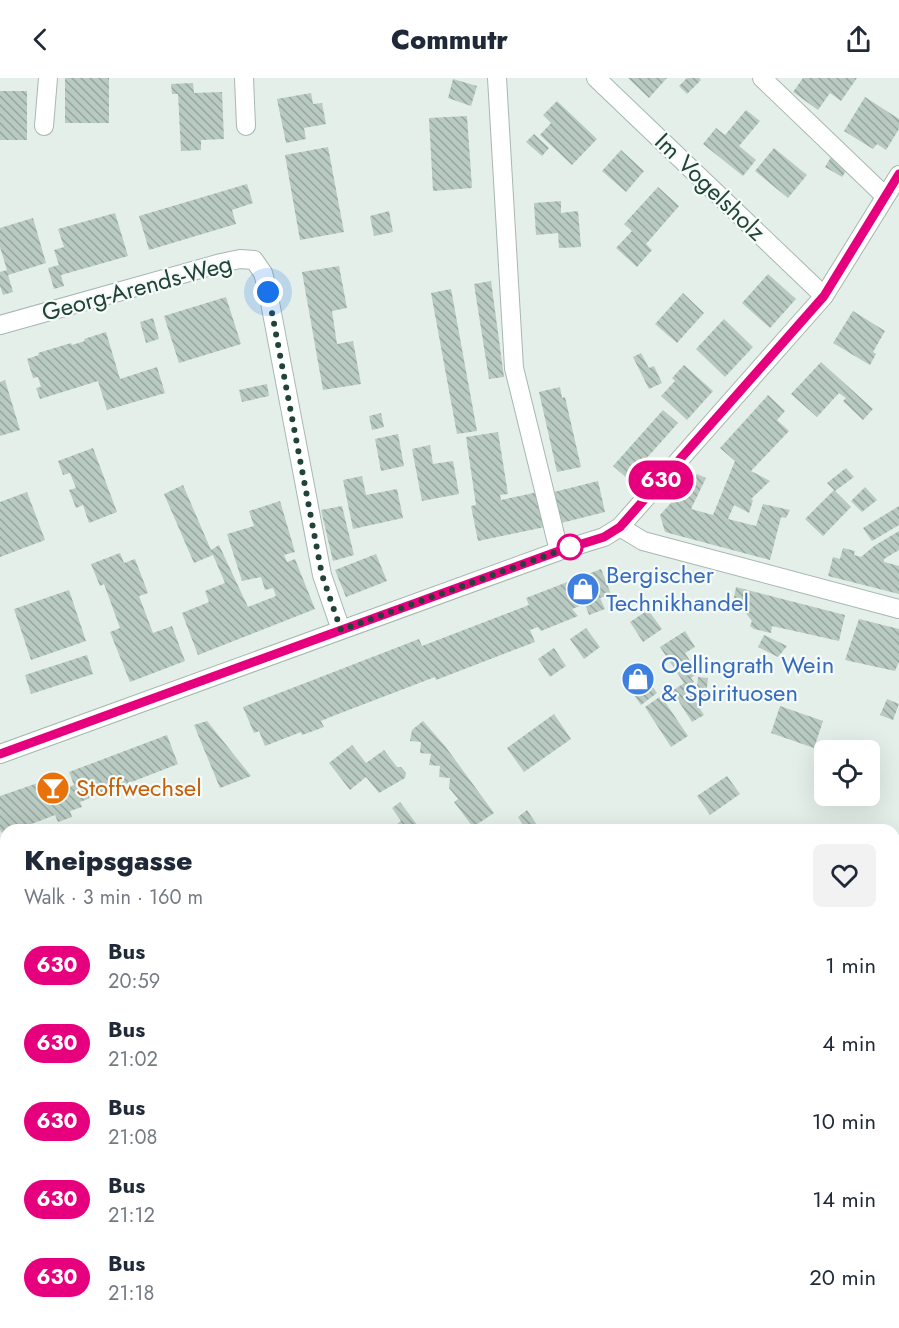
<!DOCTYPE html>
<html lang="en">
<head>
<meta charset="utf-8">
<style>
	:root { --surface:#fff; --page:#f2f2f3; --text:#1f2937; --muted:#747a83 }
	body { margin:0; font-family:Jost,sans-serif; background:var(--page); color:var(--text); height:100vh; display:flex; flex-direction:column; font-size:22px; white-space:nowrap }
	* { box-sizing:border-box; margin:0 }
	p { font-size:20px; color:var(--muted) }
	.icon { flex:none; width:33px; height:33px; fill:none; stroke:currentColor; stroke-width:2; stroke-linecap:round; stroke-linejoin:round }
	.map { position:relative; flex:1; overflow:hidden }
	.drawer { position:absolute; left:0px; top:746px; width:900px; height:506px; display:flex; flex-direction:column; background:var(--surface); border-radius:18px 18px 0 0; box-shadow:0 6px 24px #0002 }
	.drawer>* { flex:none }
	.badge { padding:0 12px; border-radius:20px; font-size:21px; line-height:39px }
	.buttons { position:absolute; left:814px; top:662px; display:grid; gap:12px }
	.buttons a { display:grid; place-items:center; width:66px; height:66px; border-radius:9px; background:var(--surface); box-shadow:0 6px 24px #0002; font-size:30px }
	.you { position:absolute; width:30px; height:30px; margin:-15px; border:4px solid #fff; border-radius:50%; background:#1a73e8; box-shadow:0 0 0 9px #1a73e833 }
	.map>.badge { position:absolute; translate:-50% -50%; box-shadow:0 0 0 3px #fff }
	.round { display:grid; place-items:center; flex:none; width:63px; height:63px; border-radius:9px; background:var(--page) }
	.summary { display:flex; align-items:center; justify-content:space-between; height:102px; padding:0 24px }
	h1 { font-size:28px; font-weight:800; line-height:45px }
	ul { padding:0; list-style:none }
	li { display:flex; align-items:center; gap:18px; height:78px; padding:0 24px }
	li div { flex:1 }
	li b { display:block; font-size:22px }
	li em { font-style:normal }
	li .badge { min-width:66px; font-weight:700; text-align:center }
	header { display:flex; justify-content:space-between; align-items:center; height:78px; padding:0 24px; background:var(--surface); font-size:27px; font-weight:800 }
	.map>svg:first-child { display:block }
	.building { fill:url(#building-back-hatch) }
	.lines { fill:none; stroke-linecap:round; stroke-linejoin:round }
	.minor-casing { stroke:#a6b8b1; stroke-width:20 }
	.minor { stroke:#fff; stroke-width:18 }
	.line-casing { stroke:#fff; stroke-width:14 }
	.line { stroke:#e6007e; stroke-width:9 }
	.walk { stroke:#214338; stroke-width:6; stroke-dasharray:0 10.8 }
	.stop-dot { fill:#fff; stroke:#e6007e; stroke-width:3 }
	.labels { text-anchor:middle; stroke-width:4.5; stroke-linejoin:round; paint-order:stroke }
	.street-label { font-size:24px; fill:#214338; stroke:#f5fbf8 }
	.shop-label { font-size:24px; fill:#366cbe; stroke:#f5fbf8; text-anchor:start }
	.food-label { font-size:24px; fill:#c56008; stroke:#f5fbf8; text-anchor:start }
</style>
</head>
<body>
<header><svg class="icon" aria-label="back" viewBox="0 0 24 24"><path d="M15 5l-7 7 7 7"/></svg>Commutr<svg class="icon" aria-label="share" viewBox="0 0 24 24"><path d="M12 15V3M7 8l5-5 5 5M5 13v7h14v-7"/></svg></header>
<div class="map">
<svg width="899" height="1250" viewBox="0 0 899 1250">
	<defs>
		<pattern id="building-back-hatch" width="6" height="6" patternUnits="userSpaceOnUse" patternTransform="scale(1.5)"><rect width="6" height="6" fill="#b9cac2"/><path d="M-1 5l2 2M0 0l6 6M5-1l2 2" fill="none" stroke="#96a69f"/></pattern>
	</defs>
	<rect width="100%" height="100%" fill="#e4efea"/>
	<!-- building -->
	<path class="building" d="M65,0H109V45H65Z
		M628,0H667L649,20Z
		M687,0H699L701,2L687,16L679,8Z
		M803,0H857L841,23L830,15L818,32L793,14Z
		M453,1L477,8L471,28L448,20Z
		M193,5L194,15L222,14L224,61L201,62V72L181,73L178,16H172L171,6Z
		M0,13H27V62H0Z
		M311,15L313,26L322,25L326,46L304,50L306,61L286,65L277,21Z
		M865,19L899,41V51L886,72L877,66L873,71L844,53Z
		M557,23L597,61L572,87L540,57L551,45L543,37Z
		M746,32L760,43L739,68L756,82L743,98L703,66L716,50L725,57Z
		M467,38L472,110L433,113L429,40Z
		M534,56L549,70L542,78L526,64Z
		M328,69L344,154L300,162L285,77Z
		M774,70L807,97L788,120L755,93Z
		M621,72L644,93L626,114L602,93Z
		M831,79L848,90L842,99L825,89Z
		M247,106L253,125L232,132L236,146L149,172L139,138Z
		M658,109L679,128L646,166L652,172L637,189L616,170L632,153L624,146Z
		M561,123V135L578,133L581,169L559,170L558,155L536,157L534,125Z
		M389,133L393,154L374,158L370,138Z
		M115,135L128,178L61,197L64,208L54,211L48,190L59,187L54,172L64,169L58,151Z
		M33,140L46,185L8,197L13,214L3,217L0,208V194L7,192L0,169V150Z
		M339,188L347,230L332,233L337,266L353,263L361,306L323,312L302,194Z
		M768,196L796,221L770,250L742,225Z
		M491,203L504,299L489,301L474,206Z
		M451,211L477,353L457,356L431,215Z
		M683,215L704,235L677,265L655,246Z
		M226,219L241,266L179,285L164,238Z
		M853,233L885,253L873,274L876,276L870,287L833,265Z
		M153,240L159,261L146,265L140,244Z
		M724,241L753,269L725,299L696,271Z
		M106,254L120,301L157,289L165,315L107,332L98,303L40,321L36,310L41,309L38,299L33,300L27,281L39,277L38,275L71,265L72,267L85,263L84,261Z
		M641,275L649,290L654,288L662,305L649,311L633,279Z
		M821,284L873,331L863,342L843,323L846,320L839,315L817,339L791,316Z
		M684,287L713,313L687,342L661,318L675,303L672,300Z
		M5,302L20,352L0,358V304Z
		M267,306L269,318L242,324L239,312Z
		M560,309L562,320L565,319L581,389L557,394L539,314Z
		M768,317L785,333L777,342L789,353L751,393L770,403L751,421L753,422L749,435L734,427L728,441L756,448L763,426L790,432L786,440L781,439L770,482L665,454L660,437L697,396L706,400L691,431L713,437L735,383L720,370Z
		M663,332L678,345L628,401L613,388Z
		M381,335L384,349L372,352L369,338Z
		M498,354L508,416L500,417L501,422L538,414L545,449L478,463L471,428L476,427L466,359Z
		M398,356L404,388L381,393L375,361Z
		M430,367L433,386L453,383L459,416L422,423L412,371Z
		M93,370L117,434L89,445L83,427L76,430L69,412L76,410L70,395L63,397L58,383Z
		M846,390L854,399L835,413L827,405Z
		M362,398L366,417L397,411L403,440L353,451L343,402Z
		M598,403L605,434L557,446L550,415Z
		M183,407L211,472L219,467L248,529L276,518L273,510L265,512L261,499L242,503L227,456L254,448L249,433L280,423L295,474L284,477L287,484L295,481L315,531L198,577L182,535L209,524L205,513L225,505L213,477L194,485L164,416Z
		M865,409L877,422L862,434L851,423Z
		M834,412L851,429L823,458L805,441Z
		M27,414L45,462L0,479V424Z
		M342,428L354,477L333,483L321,432Z
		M899,428V447L872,463L863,450Z
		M899,453V472L884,481V484L899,488V516L828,498L833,479L840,481L843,470L855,473L854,477L861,479L874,468Z
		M120,475L124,485L135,481L148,515L139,518L153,555L172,548L185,583L130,604L110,554L120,550L104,506L100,508L91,486Z
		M376,476L387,503L346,519L335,492Z
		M601,491L611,516L600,520L605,531L589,537L585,526L572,531L578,538L541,553L538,549L530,552L535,564L436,602L435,599L333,638L321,643L324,649L302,657L301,654L265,668L259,653L254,655L243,629L419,561L422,568L529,527L526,520Z
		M736,509L845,537L839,563L772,548L771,555L754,551L750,548L752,543L734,520Z
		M69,512L86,563L31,582L14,531Z
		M648,532L662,551L643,564L630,544Z
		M859,541L899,551V584L895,593L845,582Z
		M586,550L600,569L584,581L570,561Z
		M685,553L695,569L685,575L698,595L691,600L694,604L686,609L704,637L692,644L672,613L684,605L660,569Z
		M764,557L787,568L778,579L758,569Z
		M554,570L566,588L550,599L538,581Z
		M87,577L93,596L31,616L25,597Z
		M640,591L657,615L641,627L624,603Z
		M698,599L708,600L706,618L696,617Z
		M661,618L688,658L671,669L645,629Z
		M887,621L899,626L893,642L880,637Z
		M780,628L823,643L814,670L771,655Z
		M554,636L571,661L524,694L507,670Z
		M207,643L251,698L220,710L194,647Z
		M423,643L445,668L494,735L473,749L454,724L458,721L449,710L450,700L439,699L440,688L429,687L431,676L420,675L421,664L410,663L412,652Z
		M167,657L178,686L80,724L82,729L70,733L72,739L58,744L55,737L16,752H6V755L3,756L0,752V718L58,698L62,711L74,707L69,694Z
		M352,667L366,685L384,672L397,689H401L406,695L405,700L379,715L366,699L350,712L329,685Z
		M727,698L740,716L710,737L697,718Z
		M400,724L421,752H401L397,746L401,743L392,730Z
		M527,732L539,750L537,752H526L518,739Z
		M0,883L6,885V921L0,920Z
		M894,984L899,991V1024L894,1028Z
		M6,1035V1065L0,1064V1053Z
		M894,1117H899V1139H894Z
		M191,1245H224L223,1250H190Z
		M254,1245H267L284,1250H253Z
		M322,1245H343L350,1248L349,1250H321Z
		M553,1245H615L608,1250H557Z"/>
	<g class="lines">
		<defs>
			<path id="minor" d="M244,0L246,48
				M497,0L514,290L559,473
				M596,0L824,218
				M762,0L885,118
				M44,48L48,0
				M0,247L221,185L240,181L254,182L263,195L268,214L322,497L341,552
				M620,449L643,463L899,531
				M0,676L559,473L604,459L620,449L824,218L899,97
				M0,955L6,957
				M894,1073L899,1069
				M894,1173L899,1172
				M715,1245L716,1250
				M643,1250L650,1245"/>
		</defs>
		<!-- minor casing -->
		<use href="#minor" class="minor-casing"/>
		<!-- minor -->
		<use href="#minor" class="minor"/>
	</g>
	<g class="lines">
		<defs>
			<path id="line" d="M0,676L559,473L604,459L620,449L824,218L899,96"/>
		</defs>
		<!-- line casing -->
		<use href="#line" class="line-casing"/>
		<!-- line -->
		<use href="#line" class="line"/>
		<!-- walk -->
		<path class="walk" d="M268,214L322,497L341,552L570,469"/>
	</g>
	<!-- icons -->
	<defs>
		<symbol id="shop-disc" viewBox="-11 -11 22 22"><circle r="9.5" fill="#3f7fe0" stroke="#f5fbf8"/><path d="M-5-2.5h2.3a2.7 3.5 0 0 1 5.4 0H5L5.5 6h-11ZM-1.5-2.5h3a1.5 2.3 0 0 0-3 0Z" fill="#fff"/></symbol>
		<symbol id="bar-disc" viewBox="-11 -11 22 22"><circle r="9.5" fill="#e8710a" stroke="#f5fbf8"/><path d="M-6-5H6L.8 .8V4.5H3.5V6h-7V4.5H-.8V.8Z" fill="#fff"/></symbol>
	</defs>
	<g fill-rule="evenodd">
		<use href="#shop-disc" x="564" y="492" width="38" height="38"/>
		<use href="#shop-disc" x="619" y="582" width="38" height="38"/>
		<use href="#bar-disc" x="34" y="691" width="38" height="38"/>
	</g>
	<!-- markers -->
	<circle class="stop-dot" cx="570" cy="469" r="12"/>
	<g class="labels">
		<!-- street labels -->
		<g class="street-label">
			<text transform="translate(710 109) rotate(44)" y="8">Im Vogelsholz</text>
			<text transform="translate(137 210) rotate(-15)" y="8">Georg-Arends-Weg</text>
		</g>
		<!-- shop labels -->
		<g class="shop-label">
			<text x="606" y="505">Bergischer<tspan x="606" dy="28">Technikhandel</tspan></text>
			<text x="661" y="595">Oellingrath Wein<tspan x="661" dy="28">&amp; Spirituosen</tspan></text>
		</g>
		<!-- food labels -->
		<g class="food-label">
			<text x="76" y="718">Stoffwechsel</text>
		</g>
	</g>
</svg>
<div class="buttons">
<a><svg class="icon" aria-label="locate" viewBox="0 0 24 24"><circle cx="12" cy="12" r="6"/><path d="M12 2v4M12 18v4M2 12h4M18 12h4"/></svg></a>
</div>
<div class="you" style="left:268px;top:214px"></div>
<b class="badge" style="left:661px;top:402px;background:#e6007e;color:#fff">630</b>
<section class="drawer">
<div class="summary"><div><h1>Kneipsgasse</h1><p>Walk · 3 min · 160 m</p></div><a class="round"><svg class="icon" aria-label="heart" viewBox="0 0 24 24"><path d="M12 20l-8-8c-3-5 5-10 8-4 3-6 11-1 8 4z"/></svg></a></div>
<ul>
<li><span class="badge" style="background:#e6007e;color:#fff">630</span><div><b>Bus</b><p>20:59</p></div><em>1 min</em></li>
<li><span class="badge" style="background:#e6007e;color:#fff">630</span><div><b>Bus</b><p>21:02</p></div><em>4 min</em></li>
<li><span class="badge" style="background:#e6007e;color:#fff">630</span><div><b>Bus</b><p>21:08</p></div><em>10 min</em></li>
<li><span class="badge" style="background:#e6007e;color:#fff">630</span><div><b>Bus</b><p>21:12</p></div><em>14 min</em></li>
<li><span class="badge" style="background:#e6007e;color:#fff">630</span><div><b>Bus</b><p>21:18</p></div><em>20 min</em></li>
</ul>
</section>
</div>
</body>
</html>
